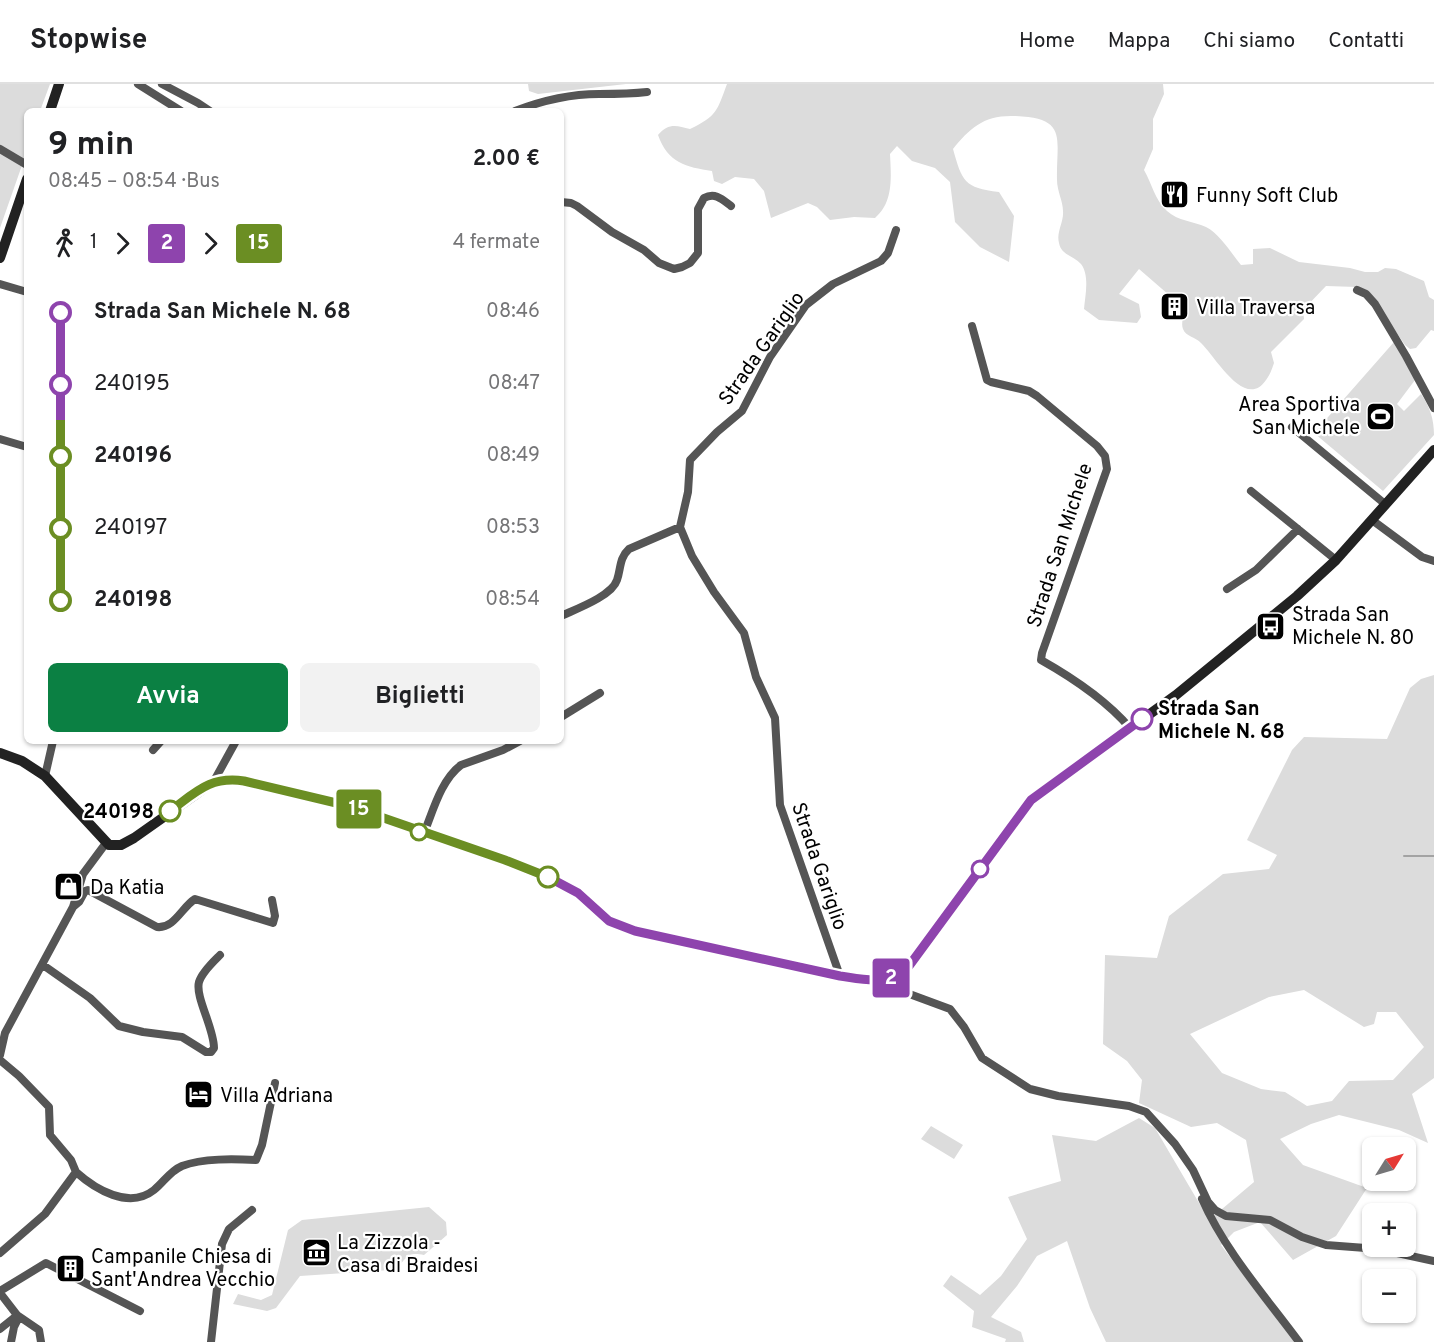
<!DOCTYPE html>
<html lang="it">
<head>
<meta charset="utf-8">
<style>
	:root { --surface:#fff; --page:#f2f2f2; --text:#202124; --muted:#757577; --line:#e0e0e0; --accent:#0b8043 }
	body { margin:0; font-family:Overpass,sans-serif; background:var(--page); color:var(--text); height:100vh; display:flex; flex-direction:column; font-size:22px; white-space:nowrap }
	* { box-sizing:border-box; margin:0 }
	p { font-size:20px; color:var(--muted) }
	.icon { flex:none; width:33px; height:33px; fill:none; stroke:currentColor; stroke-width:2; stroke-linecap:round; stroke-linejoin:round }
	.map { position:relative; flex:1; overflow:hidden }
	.details { position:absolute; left:24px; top:24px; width:540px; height:636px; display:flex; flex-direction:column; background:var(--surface); border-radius:9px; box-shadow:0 2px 4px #0004 }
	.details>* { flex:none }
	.badge { padding:0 12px; border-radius:4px; font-size:21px; line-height:39px }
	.needle { width:39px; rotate:53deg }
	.tools { position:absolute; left:1362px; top:1053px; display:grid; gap:12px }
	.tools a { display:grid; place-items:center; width:54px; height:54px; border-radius:9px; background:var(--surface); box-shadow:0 2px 4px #0004; font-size:30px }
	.map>.badge { position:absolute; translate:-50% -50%; box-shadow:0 0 0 3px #fff }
	.legs { display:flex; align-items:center; gap:9px; height:66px; padding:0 24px; font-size:20px }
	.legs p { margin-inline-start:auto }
	.overview { display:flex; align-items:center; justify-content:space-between; height:102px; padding:0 24px }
	h1 { font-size:33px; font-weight:700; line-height:45px }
	.cta { display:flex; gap:12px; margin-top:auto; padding:12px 24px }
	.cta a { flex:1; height:69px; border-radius:9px; background:var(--accent); color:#fff; font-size:24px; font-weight:700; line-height:69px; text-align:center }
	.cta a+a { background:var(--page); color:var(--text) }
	ul { padding:0 24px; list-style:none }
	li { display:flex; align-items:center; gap:21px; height:72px; font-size:22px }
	li i { display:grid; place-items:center; width:9px; height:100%; margin:0 8px; background:currentColor }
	li i::after { content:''; width:15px; height:15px; margin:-8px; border:4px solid; border-radius:50%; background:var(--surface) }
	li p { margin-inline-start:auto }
	li:first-child i { background:linear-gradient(#0000 50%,currentColor 0) }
	li:last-child i { background:linear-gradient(currentColor 50%,#0000 0) }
	header { display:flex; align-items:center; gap:36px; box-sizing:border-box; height:84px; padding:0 30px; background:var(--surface); border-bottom:2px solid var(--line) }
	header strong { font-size:28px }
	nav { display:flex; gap:33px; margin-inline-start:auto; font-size:21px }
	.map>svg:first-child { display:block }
	.green { fill:#dcdcdc; fill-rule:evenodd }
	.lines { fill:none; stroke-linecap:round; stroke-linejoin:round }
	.stream { stroke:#a3a3a3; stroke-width:2 }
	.street { stroke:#555; stroke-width:8 }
	.secondary { stroke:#222; stroke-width:10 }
	.line-1-casing { stroke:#fff; stroke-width:14 }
	.line-2-casing { stroke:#fff; stroke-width:14 }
	.line-1 { stroke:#8e44ad; stroke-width:9 }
	.line-2 { stroke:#6b8e23; stroke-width:9 }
	.stop-1-dot { fill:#fff; stroke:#8e44ad; stroke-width:3 }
	.stop-2-dot { fill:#fff; stroke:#6b8e23; stroke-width:3 }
	.labels { text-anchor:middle; stroke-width:4.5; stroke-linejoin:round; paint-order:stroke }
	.poi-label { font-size:20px; fill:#000; stroke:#fff; text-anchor:start }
	.street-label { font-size:20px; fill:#000; stroke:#fff }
	.stop-label { font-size:20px; font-weight:bold; fill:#000; stroke:#fff; text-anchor:start }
</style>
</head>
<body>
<header>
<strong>Stopwise</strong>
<nav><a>Home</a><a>Mappa</a><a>Chi siamo</a><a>Contatti</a></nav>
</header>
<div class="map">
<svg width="1434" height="1258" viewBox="0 0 1434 1258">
	<rect width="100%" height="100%" fill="#fff"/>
	<!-- green -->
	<path class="green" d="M0,0H50L40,27H27V67L0,144Z
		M528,0H626L538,10L529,7Z
		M727,0H1163L1164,10L1153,35V65L1144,86C1152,100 1155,116 1167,127C1178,137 1193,137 1206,143C1220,150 1231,169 1241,181L1253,180V165L1270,164L1299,178L1350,184L1365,188H1378L1385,184L1396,185L1424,197L1429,213L1434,216V247L1431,246L1416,264L1410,265L1405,261L1372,213L1357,203L1326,202L1303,226L1304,235L1271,268L1274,279C1272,285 1270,291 1266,296C1245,327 1215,272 1201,259C1196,253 1186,253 1183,245C1180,238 1186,225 1188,218L1183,213L1169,211L1139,185L1119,210L1139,220L1141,233L1137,239L1099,236L1084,225C1085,212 1090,192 1081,180C1074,172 1061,171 1059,159C1056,148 1064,138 1063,127C1063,117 1057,107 1057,96C1056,54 1069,34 1014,32C984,31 970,44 953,65C962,97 964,104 999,108L1014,132L1009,178L980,163L955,138L950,98L935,84L912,77L897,62L890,70C891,92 894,118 875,134L854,133L830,136L817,123L808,119L771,134L764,107L754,95L735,93L722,100L714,97L712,87C686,83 668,79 658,51C668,39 676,41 690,45C717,32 717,27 727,0Z
		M1394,258L1415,296L1397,320L1404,327L1421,310C1430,323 1434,335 1434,351L1383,407L1314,349Z
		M1434,591V994L1412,1010L1428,1059L1399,1046L1339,1031L1311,1040L1280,1055L1303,1081L1367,1104L1336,1152L1293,1176L1260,1138L1234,1148L1221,1161L1294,1258H1106L1090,1224L1067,1157L1037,1172L1017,1202L991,1233L1021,1248L1024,1258H1005L1006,1255L972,1243L974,1227L943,1202L951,1191L980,1211L1001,1192L1027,1155L1008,1113L1061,1097L1052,1051L1096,1057L1139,1034L1155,1044L1209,1136L1254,1098L1246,1056L1217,1039L1191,1043L1139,1019L1142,996L1127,977L1103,960L1105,871L1157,874L1169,832L1223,790L1269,785L1277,771L1247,756L1292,666L1304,653L1387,655L1410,604L1421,595ZM1304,906L1364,943L1374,940L1377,928H1396L1424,963L1393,996L1349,997L1332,1017L1307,1022L1285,1008L1261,1005L1222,989L1190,950L1269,913Z
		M931,1042L963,1061L954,1075L921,1055Z
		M429,1123L446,1138L447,1151L424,1171C402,1166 408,1180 390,1186L300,1192L276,1224L267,1227L233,1220L238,1210L261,1216L272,1211L288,1146L302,1136Z"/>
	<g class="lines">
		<!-- stream -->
		<path class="stream" d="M1404,772H1434"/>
		<!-- street -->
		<path class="street" d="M138,0L181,27
			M162,0L198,19L210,27
			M515,27C541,17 570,10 599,10C615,10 630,10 647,8
			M0,65L27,81
			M561,118L571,119L577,122L612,148L644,166L659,179L674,185L682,183L690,179L698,169V125L704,114C715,108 722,115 731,122
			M0,200L27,208
			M1357,206L1366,210L1375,220L1406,272L1434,324
			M972,242L987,296L991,298L1029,307L1037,312L1097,362L1105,372L1107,385L1042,569L1041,576C1073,594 1106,616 1130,644
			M1292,343L1385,420
			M0,355L27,363
			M1251,407L1336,476
			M1372,436L1422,473L1434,477
			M1227,505L1256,486L1298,445
			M561,532C576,525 612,512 617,496C621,485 619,474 629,465L680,443
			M561,633L600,609
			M153,666L161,657
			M45,692L53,657
			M214,697L236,657
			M424,749C433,727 441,696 461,681L503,666L520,657
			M73,823L79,818L85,807L88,806L157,843C174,845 182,823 195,815L273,839L275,832L272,816
			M43,881L90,914L119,942L143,948L182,953L206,968H211L214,964C214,944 195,913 199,898C202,888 213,878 220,871
			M840,892L780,721L775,634L756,593L744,549L714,508L692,472L680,443L688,408L690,376L717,348L742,327L770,273L806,221L833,200L881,177L888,169L896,146
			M888,895L904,908L950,925L964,943L982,974L1030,1005L1058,1012L1129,1022L1146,1028L1175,1060L1193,1086L1208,1118L1215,1126L1226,1132L1270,1136L1302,1153L1326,1161L1379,1165L1434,1177
			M0,971L5,949L73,823L83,790L106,759
			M0,976L19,992L49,1023L50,1051L71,1076L76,1088
			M1202,1115C1225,1167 1265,1212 1299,1258
			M0,1169L45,1130L76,1088C95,1105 129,1126 154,1106C164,1098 170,1087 182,1082C203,1074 234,1075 256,1076L262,1061L275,999
			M0,1207L46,1179L140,1227
			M0,1209L17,1231L39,1246L41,1258
			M0,1245L15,1233
			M11,1258L14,1243L19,1233
			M211,1258L222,1160L229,1145L252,1126"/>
		<!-- secondary -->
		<path class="secondary" d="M50,27L59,0
			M0,174L27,95
			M0,669L22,677L45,692L109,761H121L134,754L212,699L228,695L244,697L349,722L532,786L570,804L614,840L647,850L840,892C866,896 889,901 909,882L1031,716L1176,611L1297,512L1336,476L1434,366"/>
	</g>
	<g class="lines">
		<defs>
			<path id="line-1" d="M548,793L578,809L609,837L635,847L840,892C867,896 887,902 909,882L1031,716L1142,635"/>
			<path id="line-2" d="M170,727C196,708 210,692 244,697L349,722L505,776L548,793"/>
		</defs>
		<!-- line-1 casing -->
		<use href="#line-1" class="line-1-casing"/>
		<!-- line-2 casing -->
		<use href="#line-2" class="line-2-casing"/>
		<!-- line-1 -->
		<use href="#line-1" class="line-1"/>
		<!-- line-2 -->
		<use href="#line-2" class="line-2"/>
	</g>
	<!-- icons -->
	<defs>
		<symbol id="restaurant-square" viewBox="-11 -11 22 22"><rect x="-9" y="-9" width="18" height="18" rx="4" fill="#000" stroke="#fff"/><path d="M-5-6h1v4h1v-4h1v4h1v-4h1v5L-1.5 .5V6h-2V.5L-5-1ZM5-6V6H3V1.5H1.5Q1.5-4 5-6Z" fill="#fff"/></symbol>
		<symbol id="building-square" viewBox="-11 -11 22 22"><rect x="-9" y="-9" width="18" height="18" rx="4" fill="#000" stroke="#fff"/><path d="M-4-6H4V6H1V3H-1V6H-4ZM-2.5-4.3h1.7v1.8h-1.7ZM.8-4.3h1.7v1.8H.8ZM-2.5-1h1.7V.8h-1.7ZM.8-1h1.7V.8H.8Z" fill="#fff"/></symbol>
		<symbol id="stadium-square" viewBox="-11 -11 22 22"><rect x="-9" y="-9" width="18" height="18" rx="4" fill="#000" stroke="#fff"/><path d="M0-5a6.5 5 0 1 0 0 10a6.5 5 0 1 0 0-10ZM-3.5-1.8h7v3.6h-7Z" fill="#fff"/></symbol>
		<symbol id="bus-square" viewBox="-11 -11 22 22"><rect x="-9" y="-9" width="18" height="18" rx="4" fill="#000" stroke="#fff"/><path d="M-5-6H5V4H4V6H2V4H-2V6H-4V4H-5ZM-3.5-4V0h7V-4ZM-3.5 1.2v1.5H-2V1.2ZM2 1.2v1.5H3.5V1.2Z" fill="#fff"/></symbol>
		<symbol id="shop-square" viewBox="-11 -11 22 22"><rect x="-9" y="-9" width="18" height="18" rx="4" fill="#000" stroke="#fff"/><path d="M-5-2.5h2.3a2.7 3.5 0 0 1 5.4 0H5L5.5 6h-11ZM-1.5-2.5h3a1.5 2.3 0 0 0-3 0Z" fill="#fff"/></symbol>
		<symbol id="hotel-square" viewBox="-11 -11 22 22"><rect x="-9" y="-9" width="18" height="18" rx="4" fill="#000" stroke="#fff"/><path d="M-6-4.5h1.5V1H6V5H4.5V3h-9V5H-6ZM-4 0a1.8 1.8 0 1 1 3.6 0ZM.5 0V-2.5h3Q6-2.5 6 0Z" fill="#fff"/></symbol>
		<symbol id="museum-square" viewBox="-11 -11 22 22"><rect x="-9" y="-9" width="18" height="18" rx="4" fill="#000" stroke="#fff"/><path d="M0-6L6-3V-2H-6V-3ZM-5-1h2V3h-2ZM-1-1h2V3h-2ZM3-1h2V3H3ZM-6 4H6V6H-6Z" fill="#fff"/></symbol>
	</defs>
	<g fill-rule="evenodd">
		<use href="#restaurant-square" x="1158" y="94" width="33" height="33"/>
		<use href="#building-square" x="1158" y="206" width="33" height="33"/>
		<use href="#stadium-square" x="1364" y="316" width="33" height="33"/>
		<use href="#bus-square" x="1254" y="526" width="33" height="33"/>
		<use href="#shop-square" x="52" y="786" width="33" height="33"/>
		<use href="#hotel-square" x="182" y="994" width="33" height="33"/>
		<use href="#museum-square" x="300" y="1152" width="33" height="33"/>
		<use href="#building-square" x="54" y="1168" width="33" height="33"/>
	</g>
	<!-- markers -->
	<g class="stop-1-dot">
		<circle cx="1142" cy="635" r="10"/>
		<circle cx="980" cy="785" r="8"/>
	</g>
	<g class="stop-2-dot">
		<circle cx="170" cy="727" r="10"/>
		<circle cx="419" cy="748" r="8"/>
		<circle cx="548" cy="793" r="10"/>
	</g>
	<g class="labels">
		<!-- poi labels -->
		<g class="poi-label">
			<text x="1196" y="118">Funny Soft Club</text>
			<text x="1196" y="230">Villa Traversa</text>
			<text x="1360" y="327" text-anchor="end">Area Sportiva<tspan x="1360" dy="23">San Michele</tspan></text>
			<text x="1292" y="537">Strada San<tspan x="1292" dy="23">Michele N. 80</tspan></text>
			<text x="90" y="810">Da Katia</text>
			<text x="220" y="1018">Villa Adriana</text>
			<text x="337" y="1165">La Zizzola -<tspan x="337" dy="23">Casa di Braidesi</tspan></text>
			<text x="91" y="1179">Campanile Chiesa di<tspan x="91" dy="23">Sant'Andrea Vecchio</tspan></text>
		</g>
		<!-- street labels -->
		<g class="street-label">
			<text transform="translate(761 264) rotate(-55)" y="7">Strada Gariglio</text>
			<text transform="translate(1059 461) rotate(-72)" y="7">Strada San Michele</text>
			<text transform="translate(820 782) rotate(71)" y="7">Strada Gariglio</text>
		</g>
		<!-- stop labels -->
		<g class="stop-label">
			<text x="1158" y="631">Strada San<tspan x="1158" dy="23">Michele N. 68</tspan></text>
			<text x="154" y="734" text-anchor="end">240198</text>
		</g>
	</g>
</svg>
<div class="tools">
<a><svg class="needle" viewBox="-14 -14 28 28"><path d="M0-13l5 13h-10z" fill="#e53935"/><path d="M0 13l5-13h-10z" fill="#757577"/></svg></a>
<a>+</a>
<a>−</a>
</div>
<b class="badge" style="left:891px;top:894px;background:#8e44ad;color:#fff">2</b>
<b class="badge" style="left:359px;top:725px;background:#6b8e23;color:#fff">15</b>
<section class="details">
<div class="overview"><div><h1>9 min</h1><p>08:45 – 08:54 · Bus</p></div><b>2.00 €</b></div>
<div class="legs"><svg class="icon" aria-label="walk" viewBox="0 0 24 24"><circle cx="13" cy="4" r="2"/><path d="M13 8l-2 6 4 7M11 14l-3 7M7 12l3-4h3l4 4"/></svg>1<svg class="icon" aria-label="forward" viewBox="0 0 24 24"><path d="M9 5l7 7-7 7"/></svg><b class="badge" style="background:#8e44ad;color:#fff">2</b><svg class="icon" aria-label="forward" viewBox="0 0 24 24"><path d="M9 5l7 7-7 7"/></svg><b class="badge" style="background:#6b8e23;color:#fff">15</b><p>4 fermate</p></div>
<ul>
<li><i style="color:#8e44ad"></i><b>Strada San Michele N. 68</b><p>08:46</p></li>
<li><i style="color:#8e44ad"></i><span>240195</span><p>08:47</p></li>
<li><i style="color:#6b8e23"></i><b>240196</b><p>08:49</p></li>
<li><i style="color:#6b8e23"></i><span>240197</span><p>08:53</p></li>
<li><i style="color:#6b8e23"></i><b>240198</b><p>08:54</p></li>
</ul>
<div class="cta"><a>Avvia</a><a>Biglietti</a></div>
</section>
</div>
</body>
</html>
